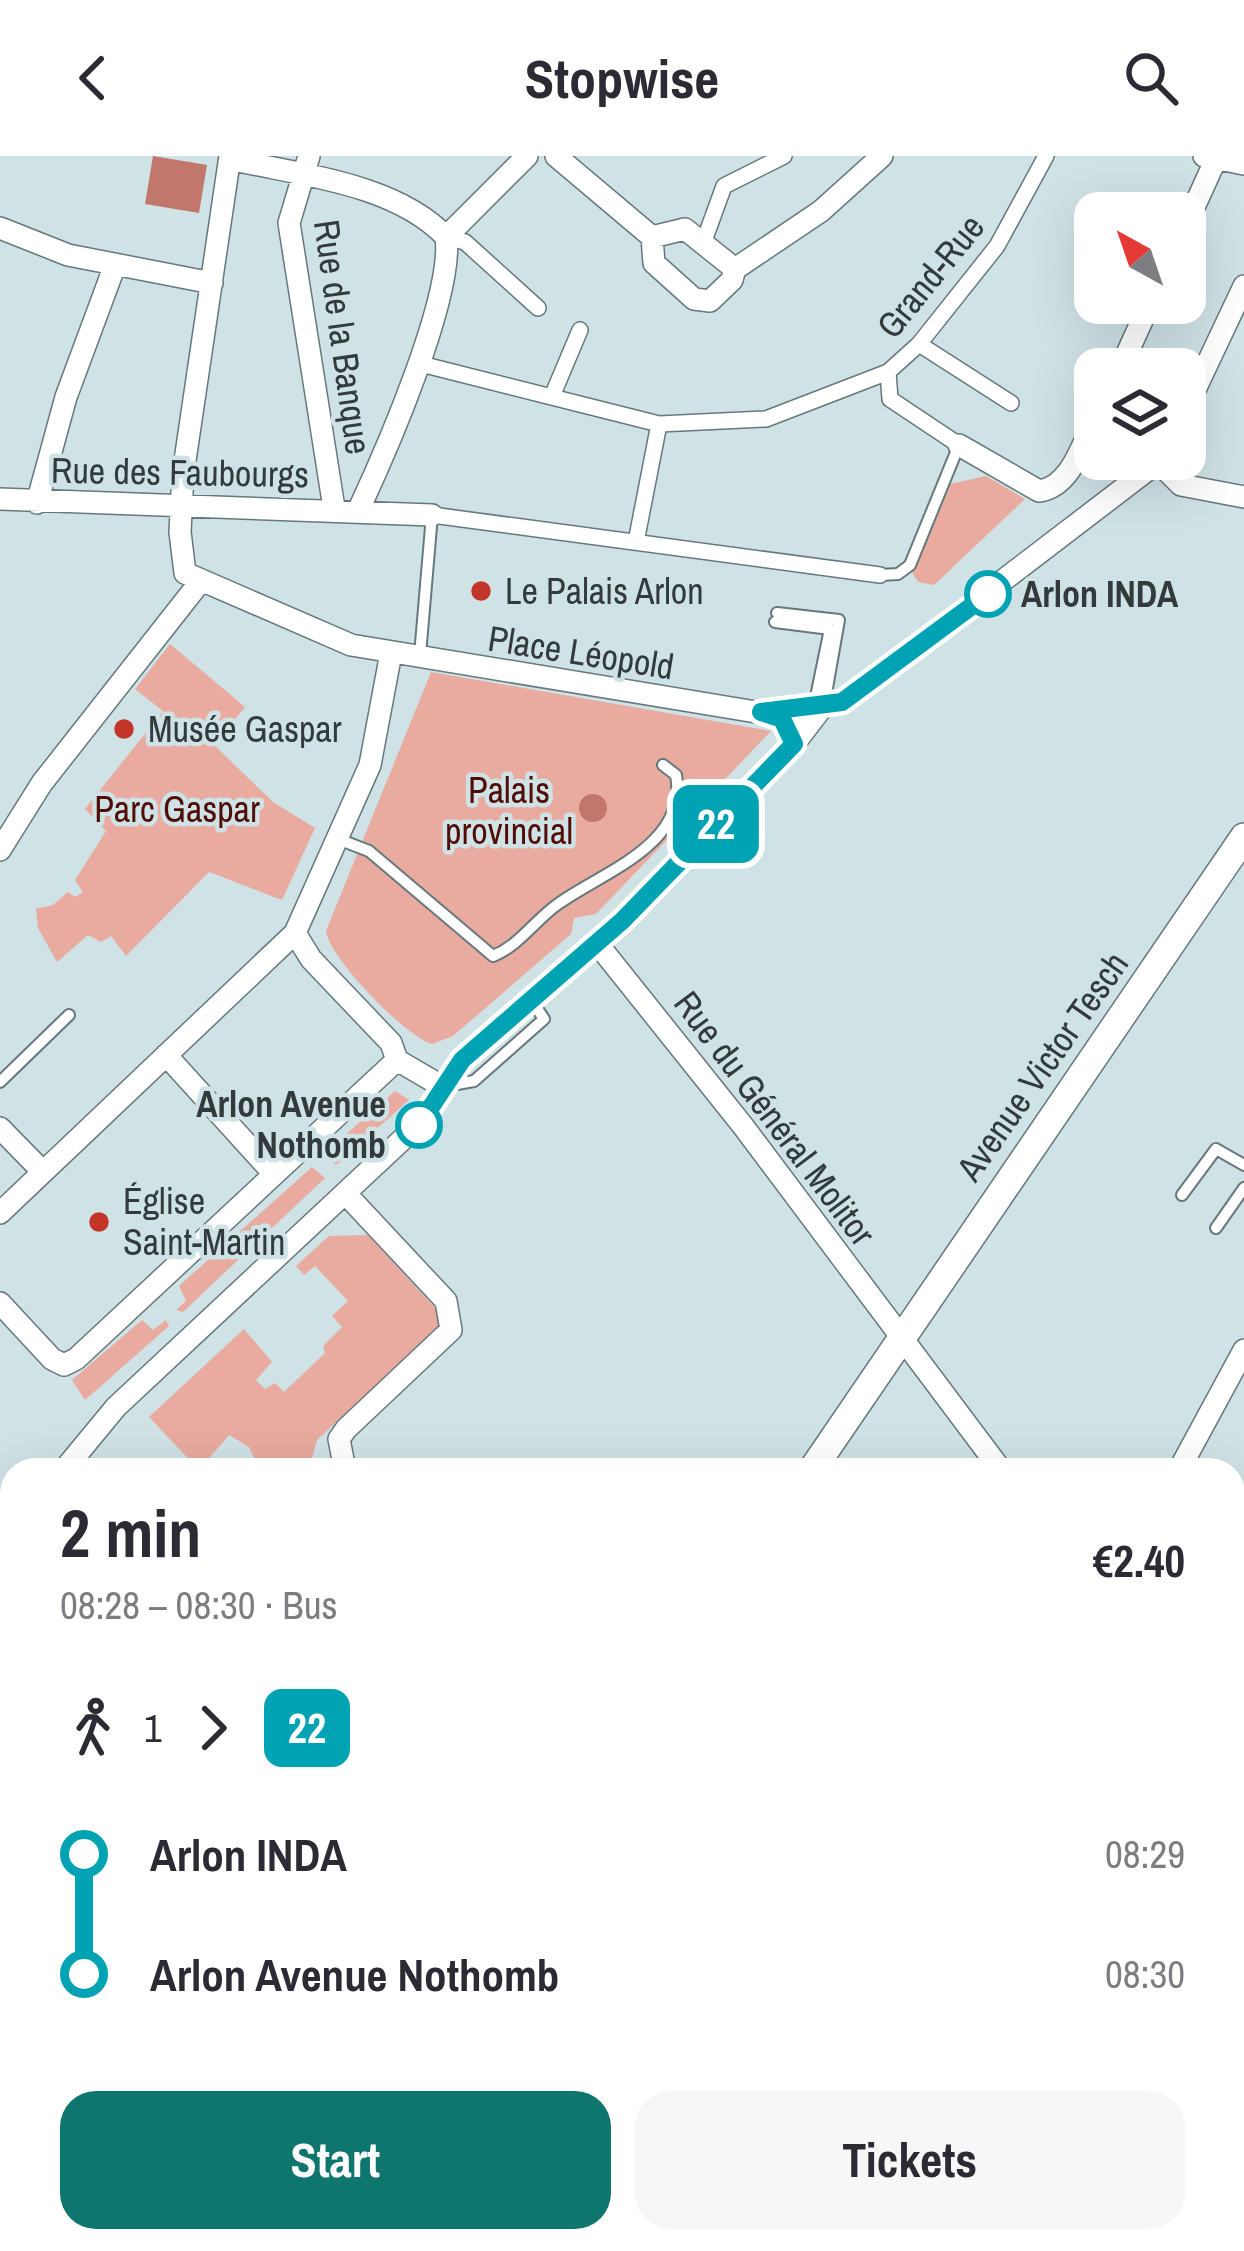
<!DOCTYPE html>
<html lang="en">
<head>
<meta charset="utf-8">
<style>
	:root { --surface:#fff; --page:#f7f7f7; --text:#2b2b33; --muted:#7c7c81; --accent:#0f766e }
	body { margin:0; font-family:"Archivo Narrow",sans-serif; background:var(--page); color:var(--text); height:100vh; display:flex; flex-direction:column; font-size:45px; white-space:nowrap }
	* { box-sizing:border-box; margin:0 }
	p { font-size:39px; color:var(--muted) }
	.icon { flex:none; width:66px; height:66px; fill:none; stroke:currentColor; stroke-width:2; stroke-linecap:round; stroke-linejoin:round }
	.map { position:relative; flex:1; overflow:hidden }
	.side { position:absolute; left:0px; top:1302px; width:1245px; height:795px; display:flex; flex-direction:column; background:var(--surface); border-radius:36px 36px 0 0; box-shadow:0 12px 48px #0002 }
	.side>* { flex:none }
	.badge { padding:0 24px; border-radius:18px; font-size:42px; line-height:78px }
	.needle { width:78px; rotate:320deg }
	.tools { position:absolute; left:1074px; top:36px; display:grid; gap:24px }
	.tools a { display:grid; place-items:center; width:132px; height:132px; border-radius:24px; background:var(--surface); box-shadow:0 12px 48px #0002; font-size:60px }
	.map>.badge { position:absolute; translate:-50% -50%; box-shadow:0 0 0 6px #fff }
	.legs { display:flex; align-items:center; gap:18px; height:132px; padding:0 60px; font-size:39px }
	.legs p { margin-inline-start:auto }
	.head { display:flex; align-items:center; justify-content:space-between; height:204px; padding:0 60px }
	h1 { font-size:66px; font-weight:700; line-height:90px }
	.cta { display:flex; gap:24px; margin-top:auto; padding:24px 60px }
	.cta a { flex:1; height:138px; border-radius:36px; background:var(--accent); color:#fff; font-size:48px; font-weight:700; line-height:138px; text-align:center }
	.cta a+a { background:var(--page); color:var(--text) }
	ul { padding:0 60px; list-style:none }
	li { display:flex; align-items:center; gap:42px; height:120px; font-size:45px }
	li i { display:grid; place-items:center; width:18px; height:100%; margin:0 15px; background:currentColor }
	li i::after { content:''; width:30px; height:30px; margin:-15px; border:9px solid; border-radius:50%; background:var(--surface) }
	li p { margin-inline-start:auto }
	li:first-child i { background:linear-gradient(#0000 50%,currentColor 0) }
	li:last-child i { background:linear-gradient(currentColor 50%,#0000 0) }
	header { display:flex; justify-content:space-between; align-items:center; height:156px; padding:0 60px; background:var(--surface); font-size:54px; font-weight:700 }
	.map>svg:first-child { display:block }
	.green { fill:#e9aa9f }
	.water { fill:#c1776b }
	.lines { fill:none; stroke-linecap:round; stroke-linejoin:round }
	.service-casing { stroke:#66787b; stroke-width:14 }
	.pedestrian-casing { stroke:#66787b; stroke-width:18 }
	.minor-casing { stroke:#66787b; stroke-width:24 }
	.secondary-casing { stroke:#66787b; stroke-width:30 }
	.service { stroke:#fff; stroke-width:10 }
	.pedestrian { stroke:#fff; stroke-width:15 }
	.minor { stroke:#fff; stroke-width:21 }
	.secondary { stroke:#fff; stroke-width:27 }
	.rail-casing { stroke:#4f5a5c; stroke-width:10 }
	.rail { stroke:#cfe2e6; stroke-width:6; stroke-dasharray:18; stroke-linecap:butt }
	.line-1-casing { stroke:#fff; stroke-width:27 }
	.line-1 { stroke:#00a3b4; stroke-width:18 }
	.poi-dot { fill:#c23528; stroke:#cfe2e6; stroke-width:4.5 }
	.stop-1-dot { fill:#fff; stroke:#00a3b4; stroke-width:6 }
	.labels { text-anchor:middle; stroke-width:9; stroke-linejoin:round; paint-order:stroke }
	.street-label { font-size:36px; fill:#323a3c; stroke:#cfe2e6 }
	.poi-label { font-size:36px; fill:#323a3c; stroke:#cfe2e6; text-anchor:start }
	.stop-label { font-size:36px; font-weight:bold; fill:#323a3c; stroke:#cfe2e6; text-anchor:start }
	.park-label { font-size:36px; fill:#510c06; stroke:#cfe2e6 }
</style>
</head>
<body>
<header><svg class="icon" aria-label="back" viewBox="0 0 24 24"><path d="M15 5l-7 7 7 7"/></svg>Stopwise<svg class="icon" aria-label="search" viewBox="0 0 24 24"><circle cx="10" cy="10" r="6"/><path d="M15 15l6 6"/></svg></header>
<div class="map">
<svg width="1244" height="2095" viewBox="0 0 1244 2095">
	<rect width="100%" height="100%" fill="#cfe2e6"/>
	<!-- green -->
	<path class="green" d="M986,320L1025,343L934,429L918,426L912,416L946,329Z
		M170,488L245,551L214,589L273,646L315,672L282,744L209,716L126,800L111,780L101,786L88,779L57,806L38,772L36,753L53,749L68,736L75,741L83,736L75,724L106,675L85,653L163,555L135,533Z
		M431,516L771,575L596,758L574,762L571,778L453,880L432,888C406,881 329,802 326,775Z
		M395,935L409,944L336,1009L325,997Z
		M312,1011L325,1022L183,1156L176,1154L186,1145L179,1130Z
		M368,1079L439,1156L438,1170L317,1284L312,1302L316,1314H260L249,1291L229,1279L199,1314L149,1261L244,1173L272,1206L256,1224L265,1233L275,1227L284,1236L325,1197L323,1190L342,1171L332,1160L348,1145L315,1110L304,1119L296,1110L329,1080Z
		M142,1164L153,1174L166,1164L169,1170L85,1244L72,1224Z
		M1244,1554V1635L1233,1629V1557Z
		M528,2085L532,2095H476L473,2087Z"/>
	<!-- water -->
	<path class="water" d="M153,0L207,9L199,57L145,48Z
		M579 652a14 14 0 1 1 28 0a14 14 0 1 1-28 0Z"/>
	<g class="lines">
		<defs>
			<path id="service" d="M880,419L898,418L910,409L959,289
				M777,457L839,464L824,549
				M775,466L830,473L817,536L823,543
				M420,499L432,359
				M338,683L369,695L493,800C520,789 535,764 558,748C602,716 689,689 676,619L663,609
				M0,926L69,859
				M446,930L474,925L544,863L532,845
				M1182,1039L1216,993L1244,1009
				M1216,1072L1244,1032
				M0,1543L12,1552
				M541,2085L544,2095
				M458,2095L459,2085"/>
			<path id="pedestrian" d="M446,81L465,86L538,152
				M704,85L724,30L784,0
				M919,188L1011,247
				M417,207L659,268L766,263L888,216L919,188L997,90L1046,0
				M888,216L890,243L959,289
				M553,238L580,174
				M432,359L880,419
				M636,386L659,268"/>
			<path id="minor" d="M230,0L183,318L180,376L185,417L351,489L762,557L782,563L794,588
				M309,0L289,67L334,352
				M556,0L652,81
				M1204,0L1244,8
				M230,3C299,19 395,27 446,81C454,140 386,295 359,353
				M1185,71L1215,5
				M0,72L68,99L212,127
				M685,73L735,113L732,124L710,145L694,143L654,107L652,81Z
				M446,81L527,0
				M735,113L821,55L882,0
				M1120,213L1150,147
				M1185,255L1244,130
				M959,289L1039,335C1071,331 1082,288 1095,263
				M1160,308L1181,329L1244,341
				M0,343L432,359
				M37,347L66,241L115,109
				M766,556L841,546L857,536L1162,303
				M0,694L42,627L200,426
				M295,777L311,803L391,887L397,904L443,931
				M596,786L743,970L1001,1314
				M166,899L274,1018
				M0,972L43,1016
				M0,1057L295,777L370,609L391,497
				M0,1147L52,1203L64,1209L76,1203L397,904
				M64,1314L116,1251L419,968L462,904L622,765L794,588L824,549
				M345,1314L339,1283L346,1273L451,1174L446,1145L345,1037
				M1179,1314L1244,1194
				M0,1406L12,1388
				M1233,1684L1244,1699"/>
			<path id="secondary" d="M812,1314L1244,681
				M0,1757L12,1753
				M1233,1785L1244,1777
				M793,2095L805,2085"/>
		</defs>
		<!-- service casing -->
		<use href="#service" class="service-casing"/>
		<!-- pedestrian casing -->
		<use href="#pedestrian" class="pedestrian-casing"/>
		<!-- minor casing -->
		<use href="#minor" class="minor-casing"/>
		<!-- secondary casing -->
		<use href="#secondary" class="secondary-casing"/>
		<!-- service -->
		<use href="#service" class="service"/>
		<!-- pedestrian -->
		<use href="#pedestrian" class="pedestrian"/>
		<!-- minor -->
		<use href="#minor" class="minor"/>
		<!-- secondary -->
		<use href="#secondary" class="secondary"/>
		<defs>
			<path id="rail" d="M1233,1447L1244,1444
				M0,1862L12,1857
				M0,1884L12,1880"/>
		</defs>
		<!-- rail casing -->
		<use href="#rail" class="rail-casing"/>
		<!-- rail -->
		<use href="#rail" class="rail"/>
	</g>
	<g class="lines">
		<defs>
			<path id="line-1" d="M419,969L462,904L622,765L794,588L782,563L761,556L842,546L988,438"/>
		</defs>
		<!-- line-1 casing -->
		<use href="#line-1" class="line-1-casing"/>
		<!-- line-1 -->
		<use href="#line-1" class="line-1"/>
	</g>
	<!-- markers -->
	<g class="poi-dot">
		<circle cx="481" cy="435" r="12"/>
		<circle cx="124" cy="573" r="12"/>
		<circle cx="99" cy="1066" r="12"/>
	</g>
	<g class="stop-1-dot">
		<circle cx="988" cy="438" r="21"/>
		<circle cx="419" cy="969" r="21"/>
	</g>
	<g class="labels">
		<!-- street labels -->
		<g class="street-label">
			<text transform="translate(930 120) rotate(-51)" y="13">Grand-Rue</text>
			<text transform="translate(343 181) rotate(82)" y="13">Rue de la Banque</text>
			<text transform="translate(180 316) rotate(1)" y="13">Rue des Faubourgs</text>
			<text transform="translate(581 496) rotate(9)" y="13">Place Léopold</text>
			<text transform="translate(1042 910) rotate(-55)" y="13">Avenue Victor Tesch</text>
			<text transform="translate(775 962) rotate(53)" y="13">Rue du Général Molitor</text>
		</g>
		<!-- poi labels -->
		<g class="poi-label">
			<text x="505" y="448">Le Palais Arlon</text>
			<text x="148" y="586">Musée Gaspar</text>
			<text x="123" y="1058">Église<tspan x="123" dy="41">Saint-Martin</tspan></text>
		</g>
		<!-- stop labels -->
		<g class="stop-label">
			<text x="1021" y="451">Arlon INDA</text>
			<text x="386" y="961" text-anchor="end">Arlon Avenue<tspan x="386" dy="41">Nothomb</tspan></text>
		</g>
		<!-- park labels -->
		<g class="park-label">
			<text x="509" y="647">Palais<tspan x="509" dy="41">provincial</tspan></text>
			<text x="177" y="666">Parc Gaspar</text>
		</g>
	</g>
</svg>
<div class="tools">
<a><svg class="needle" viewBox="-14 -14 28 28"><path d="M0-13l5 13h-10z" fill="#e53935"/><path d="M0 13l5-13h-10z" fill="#7c7c81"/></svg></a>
<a><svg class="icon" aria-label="layers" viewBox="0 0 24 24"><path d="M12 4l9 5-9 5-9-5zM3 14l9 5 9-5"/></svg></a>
</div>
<b class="badge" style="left:716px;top:668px;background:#00a3b4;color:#fff">22</b>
<section class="side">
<div class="head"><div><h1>2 min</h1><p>08:28 – 08:30 · Bus</p></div><b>€2.40</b></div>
<div class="legs"><svg class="icon" aria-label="walk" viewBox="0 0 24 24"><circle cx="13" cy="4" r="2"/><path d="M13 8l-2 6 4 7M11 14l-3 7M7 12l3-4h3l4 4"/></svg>1<svg class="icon" aria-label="forward" viewBox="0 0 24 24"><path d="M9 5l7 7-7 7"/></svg><b class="badge" style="background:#00a3b4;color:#fff">22</b></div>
<ul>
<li><i style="color:#00a3b4"></i><b>Arlon INDA</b><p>08:29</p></li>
<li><i style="color:#00a3b4"></i><b>Arlon Avenue Nothomb</b><p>08:30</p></li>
</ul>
<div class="cta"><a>Start</a><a>Tickets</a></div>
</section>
</div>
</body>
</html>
